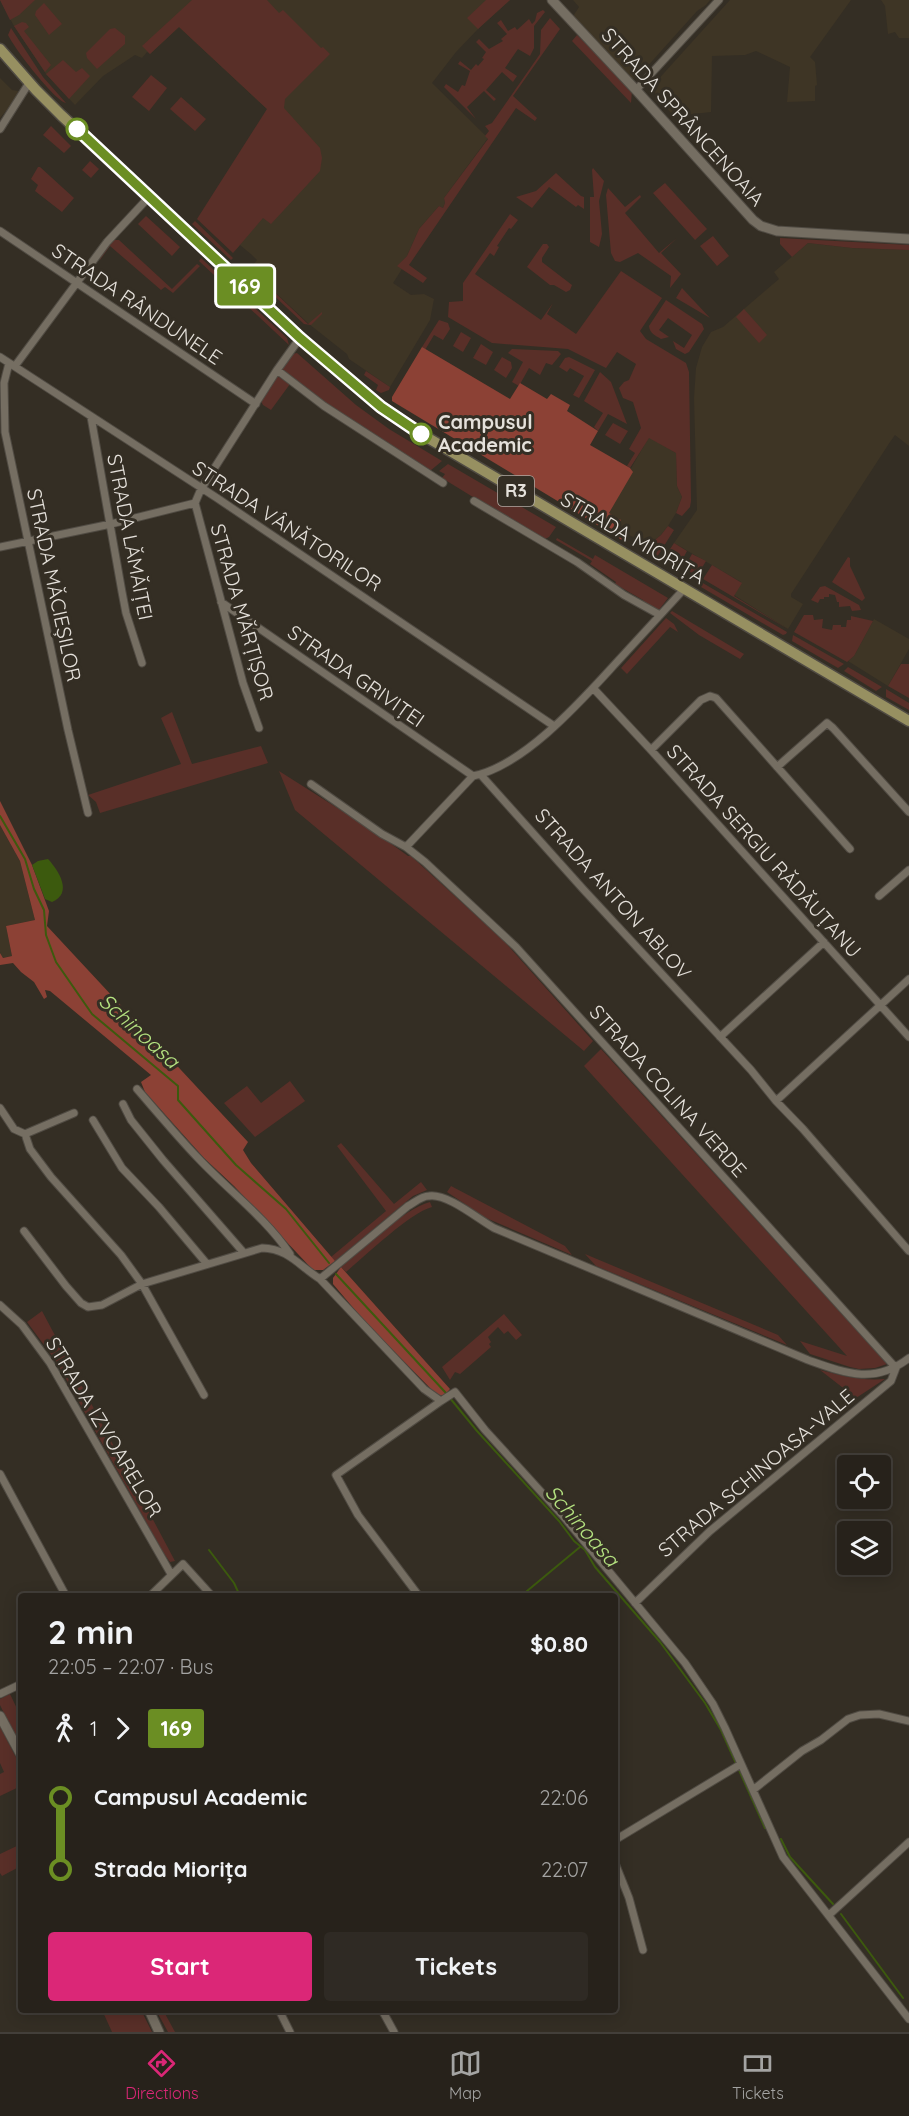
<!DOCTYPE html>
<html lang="en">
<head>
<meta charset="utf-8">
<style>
	:root { --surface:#27221b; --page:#2f2a24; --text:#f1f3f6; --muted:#a4a4a3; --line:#433f3a; --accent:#db2777 }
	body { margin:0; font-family:Quicksand,sans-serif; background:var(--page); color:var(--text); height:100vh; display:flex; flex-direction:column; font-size:22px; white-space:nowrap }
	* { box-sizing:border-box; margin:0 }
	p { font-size:20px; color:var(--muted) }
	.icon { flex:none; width:33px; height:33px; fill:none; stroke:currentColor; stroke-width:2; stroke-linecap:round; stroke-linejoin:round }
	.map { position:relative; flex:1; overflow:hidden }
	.details { position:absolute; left:18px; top:1593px; width:600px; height:420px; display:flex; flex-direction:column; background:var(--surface); border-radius:6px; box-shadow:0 3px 15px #0003,0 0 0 2px var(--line) }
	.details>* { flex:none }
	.badge { padding:0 12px; border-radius:4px; font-size:21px; line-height:39px }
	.tools { position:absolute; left:837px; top:1455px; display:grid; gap:12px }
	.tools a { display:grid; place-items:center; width:54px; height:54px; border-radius:6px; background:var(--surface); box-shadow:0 3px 15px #0003,0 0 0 2px var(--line); font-size:30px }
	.map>.badge { position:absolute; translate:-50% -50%; box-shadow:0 0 0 3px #fff }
	.legs { display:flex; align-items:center; gap:9px; height:66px; padding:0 30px; font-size:20px }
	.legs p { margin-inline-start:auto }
	.head { display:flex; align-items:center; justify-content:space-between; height:102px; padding:0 30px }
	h1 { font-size:33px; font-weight:800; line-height:45px }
	.action { display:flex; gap:12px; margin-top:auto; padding:12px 30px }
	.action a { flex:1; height:69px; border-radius:6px; background:var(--accent); color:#fff; font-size:24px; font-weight:800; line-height:69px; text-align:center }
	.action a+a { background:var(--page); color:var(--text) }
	ul { padding:0 30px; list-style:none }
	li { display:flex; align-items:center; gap:21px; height:72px; font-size:22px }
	li i { display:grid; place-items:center; width:9px; height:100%; margin:0 8px; background:currentColor }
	li i::after { content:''; width:15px; height:15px; margin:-8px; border:4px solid; border-radius:50%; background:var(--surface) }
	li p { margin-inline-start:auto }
	li:first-child i { background:linear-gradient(#0000 50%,currentColor 0) }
	li:last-child i { background:linear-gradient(currentColor 50%,#0000 0) }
	.tabs { display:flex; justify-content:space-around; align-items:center; height:84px; border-top:2px solid var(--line); background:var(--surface); font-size:16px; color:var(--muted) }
	.tabs a { display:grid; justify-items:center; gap:3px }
	.tabs .selected { color:var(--accent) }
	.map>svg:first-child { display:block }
	.built { fill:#3e3525 }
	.green { fill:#592f28 }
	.forest { fill:#8c4135 }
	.water { fill:#3c5a0e }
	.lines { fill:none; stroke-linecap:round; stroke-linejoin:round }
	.stream { stroke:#3c5a0e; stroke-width:2 }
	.street-casing { stroke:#504b43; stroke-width:9 }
	.secondary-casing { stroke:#504b43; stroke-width:11 }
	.primary-casing { stroke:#504b43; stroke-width:13 }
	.street { stroke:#756e62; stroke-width:7 }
	.secondary { stroke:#756e62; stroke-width:9 }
	.primary { stroke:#979061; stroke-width:10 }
	.line-1-casing { stroke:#fff; stroke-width:14 }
	.line-1 { stroke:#6b8e23; stroke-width:9 }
	.stop-1-dot { fill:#fff; stroke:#6b8e23; stroke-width:3 }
	.labels { text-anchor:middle; stroke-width:6; stroke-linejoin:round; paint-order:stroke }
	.shield { fill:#342e24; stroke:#b0aba4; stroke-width:1.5 }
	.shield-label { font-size:18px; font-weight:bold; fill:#e5e1db }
	.street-label { font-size:20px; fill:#e5e1db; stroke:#342e24 }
	.stop-label { font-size:20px; font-weight:bold; fill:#e5e1db; stroke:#342e24; text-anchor:start }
	.water-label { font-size:21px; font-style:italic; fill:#b5e381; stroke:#342e24 }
</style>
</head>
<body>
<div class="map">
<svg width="909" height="2032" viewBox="0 0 909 2032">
	<rect width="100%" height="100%" fill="#342e24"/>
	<!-- built -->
	<path class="built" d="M0,0H510L478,29L456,52L432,83L488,138L444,198L445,203L443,208L439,206L419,229L407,256L398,266L402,269L393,283L411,295L424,294L434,299L430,320L390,387L349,359L347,354L309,324L250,269L257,260L252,255L240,245L235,251L267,109L179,27L150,54L147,52L142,58L135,55L103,76L75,105L46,74L14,26Z
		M573,0H710L706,5L697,11L636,79L632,78L572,18L579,7Z
		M730,0H851L810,57L815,62L817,85L815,86V101L787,102L790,67L756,51L745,55L712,56L711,112L676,116L671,113L657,97L653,89L655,83Z
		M881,0H909V38H899L895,32L888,34L885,6Z
		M0,78L12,90L18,91L17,98L0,118Z
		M808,243L852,248L909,250V446L895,435L890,442L791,594V597L803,604L788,629L734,595L741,582L674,543L697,510L694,398L696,368L702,347L711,332L723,327L779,279L774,272Z
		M649,437L676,453L677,486L682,497L676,513L668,526L661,535L648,545L616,528L609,513L632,472L630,470Z
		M874,619L909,639V649L888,686L848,661L854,656Z
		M0,825L20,861L35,920L6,926L12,956L2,958L0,952Z"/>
	<!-- green -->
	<path class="green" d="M0,0H35L19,15L10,20Z
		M192,0H267L279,13L283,10L321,48L323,47L330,54L285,99L284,108L320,148L322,158L320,171L271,224L263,218L233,253L197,219L267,109L179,27L150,54L142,46Z
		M486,0H510L478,29L467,18Z
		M44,3L62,24L49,35L35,15L36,11Z
		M543,10L545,12L534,26V48L530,56L518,49L505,68L517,76L513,82L502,72L486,90L496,99L494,101L484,91L467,107L476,119L444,87L446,84L458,92L462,85L465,86L470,71L458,64L460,61L471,70L476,64L478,66L484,59L482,58L486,52L476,42L479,39L489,49L503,41L501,39L507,34L497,23L501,20L508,31L515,27L517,30L529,19L532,24L535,21L537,13Z
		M550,18L560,29L513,96L537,118L535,121L516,108L409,265L427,278L423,283L397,266L407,256L419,229L439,206L443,208L445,203L444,198L488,139L485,136L489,131L485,126L492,123L540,54L541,30Z
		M22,22L26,23L29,27L24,31L51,65L45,72L14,26Z
		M11,28L43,77L66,103C54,100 14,48 8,35Z
		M115,28L125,36V44L97,69L87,58L86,53L110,29Z
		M577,35L632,90L631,103L572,41Z
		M63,60L76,72L82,68L90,76L69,99L46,74Z
		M151,75L167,88L149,111L132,97Z
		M181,97L206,119L195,131L170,109Z
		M51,126L71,146L64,153L43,135Z
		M90,161L99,169L91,178L82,170Z
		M38,167H40L74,198L62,212L35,191L38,185L31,179Z
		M593,168L604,181L599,201L602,234L599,247L590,242V197H594L592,170Z
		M556,173L581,196L584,197V209L578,205L576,207L549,187L532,208L516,197L536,191Z
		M665,183L707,229L695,240L653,193Z
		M608,188L625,207L640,195L641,197L625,213L659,253L677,238L661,253L681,274L670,288L671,276L638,253L620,262L615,261L611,253L606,195Z
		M510,214L518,220L511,229L509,228L497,246L499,247L494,256L490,253L475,274L541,320L553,303L547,314L576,334L621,271L662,298L640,331L646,339L686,363L689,372L691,501L690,507L682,516L676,513L682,497L677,486L676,453L649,438L630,468L627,466L635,453L629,449L641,428L633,402L623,398L619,388L624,382L629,380L636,364L617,352L606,368L568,349L492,343L448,317L449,302L463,301V283Z
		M146,216L180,247L172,256L138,224Z
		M195,221L233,258L231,260L192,224Z
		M713,236L729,256L717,266L700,246Z
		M780,238L909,245V250L852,248L808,243L792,257L780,244Z
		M114,240H119L172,289L197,264L200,266L173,293L165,287L161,290L110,246L100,260L99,257L108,244Z
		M543,244H547L549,247L542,258V262L572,285L570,290L566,292L554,285H550L527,267Z
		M201,258L287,338L289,345L199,261Z
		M250,269L308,324L322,312V314L311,325L304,324L249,272Z
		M682,288L710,318L676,298Z
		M666,300L702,324L704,329L689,352L685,354L676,349L673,341L684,348L692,335L668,318L659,330L669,337L661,339C655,335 650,334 649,326Z
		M744,309L767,335L759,343L736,317Z
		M439,320L448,323L450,329L443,340L434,335L425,350L422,347Z
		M461,332L471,338L463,352L453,346Z
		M481,344L493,352L486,365L473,358Z
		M512,349L558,351L561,354L552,365L546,363L540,375L529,368L519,386L512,382L523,362L508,353Z
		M297,353L356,405L389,429L442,461L430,471L328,406L281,371L292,354Z
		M502,357L511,362L512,368L506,378L494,370Z
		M569,357L595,370L579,398L573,395L584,376L570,368L567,372L559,367L565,358Z
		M366,371L390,387L389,390L381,393L376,390L378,385L364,375Z
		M600,372L611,382L627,424L608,414L598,431L594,427L603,413L584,401Z
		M277,376L290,384L271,410L263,405L261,401Z
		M613,423L628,431L620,444L605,435Z
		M448,464L556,527L549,537L543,540L442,478L445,474L439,471Z
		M668,526L674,530L657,557L654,559L641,551L661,535Z
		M557,538L593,559L595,555L668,598L658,611L645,605L643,600L615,584L616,582L590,564L592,561L556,540Z
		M674,543L687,551L679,566L665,557Z
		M692,554L706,561L697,576L684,568Z
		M848,557L850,558V566L865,598L862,601L832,582Z
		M712,565L742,583L734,596L788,629L703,579Z
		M701,582L787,632L786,634L783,635L701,587Z
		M825,586L859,605L861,610L852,611L850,606L839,607V602H837L835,595L829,594V597H824V599H820L818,603L811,600L820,587Z
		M672,611L744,654L740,659L699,635L670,613Z
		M804,615H813L814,620L823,619L822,628L832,630L833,625H841V627H846L847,620H851V616L873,621L854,656L847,662L794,632Z
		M666,618L674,624L678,632L670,627L627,674L621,668Z
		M793,635L844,664L838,668L792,641Z
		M901,664H909V698L888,686Z
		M848,667L882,687L876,691L844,671Z
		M886,689L909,703V710L886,697Z
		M172,712L192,764L261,746L268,763L100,813L96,802L88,795L181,764L161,718Z
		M279,771L372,830L408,856H411L504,941L593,1041L584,1051L295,810Z
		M601,1049L887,1364L875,1368L859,1369L850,1367L810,1354L800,1341L847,1356L584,1066Z
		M290,1081L305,1101L255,1137L224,1103L247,1086L261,1103Z
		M341,1143L394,1204L421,1182L427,1190L413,1196L335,1261L331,1257L386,1211L337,1146Z
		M451,1186L565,1246L572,1255L486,1218L447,1192Z
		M430,1202L432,1207C411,1212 365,1256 346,1272L341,1267C364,1248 402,1210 430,1202Z
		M585,1254L778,1335L787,1345L596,1266Z
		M42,1311L175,1561L170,1562L163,1552L56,1361L27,1322Z
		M504,1314L522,1335L516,1340L508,1331L504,1334L498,1327L488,1337L491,1342L489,1344L491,1347L460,1374L455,1372L450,1380L442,1367Z
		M820,1370C842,1376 862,1381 885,1379L856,1398Z
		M10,1694L21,1717V1747L0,1705V1699Z
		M0,1727L21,1767V1786L0,1796V1774L4,1772L0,1763Z
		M21,1844V1866L2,1876L0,1873V1854Z
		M102,2010H141L152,2032H112Z
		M156,2010H163L175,2032H168Z"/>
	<!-- forest -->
	<path class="forest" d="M422,347L510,399L520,383L547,399L551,394L570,405L567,411L598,431L590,445L630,468L633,472L609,513L621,520L616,528L628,534L625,539L622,540L392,401V397Z
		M0,801L32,865L49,911L47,926L248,1142L243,1150L251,1163L335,1261L323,1270H313L234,1186L204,1158L145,1092L141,1082L151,1075L50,991L45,990L47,997L44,999L34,982L21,972L13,963L0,965V953L3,958L12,956L6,926L35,920L20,861L0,825Z
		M341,1267L450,1389L444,1396L436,1394L366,1323L333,1284V1278Z"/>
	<!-- water -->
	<path class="water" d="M48,859C59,871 73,893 52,902L45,899L32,865L38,861Z"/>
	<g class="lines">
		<!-- stream -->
		<path class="stream" d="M0,816L25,859L34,889L44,910L46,935L56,962L92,1014L178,1086V1100L236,1165L286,1209L329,1263
			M336,1274L445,1392L477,1431L559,1521L574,1541L585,1550L595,1567L660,1642L705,1703L721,1730L765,1828
			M209,1550L234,1583L240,1596
			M521,1596L580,1547
			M781,1839L790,1857L833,1904
			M841,1914L903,1998"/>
		<defs>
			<path id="street" d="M636,90L719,0
				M0,129L29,83
				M0,231L256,404
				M0,357L217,498L554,726
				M9,363L4,383L5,432L68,730L88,813
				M15,366L107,242L149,197
				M277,370L324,406L443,483
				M91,417L122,592L126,613L142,663
				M474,501L577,562L624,595L660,615
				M195,503L243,683L259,728
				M195,503L201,489L277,370L300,338
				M0,547L111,524L195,503
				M221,602L473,776
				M593,688L651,750L909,1037
				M651,750L701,700L710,696L716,698L850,849
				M777,767L827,723L833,728L909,812
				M481,775L583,889L751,1070L776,1101L803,1129L909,1251
				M311,784L382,834L406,847L425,862L516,947L896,1368
				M406,847L473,776C524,766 582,700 616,663C639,638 662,613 685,588
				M879,896L909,870
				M720,1037L824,942
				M137,1089C157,1112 177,1136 198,1158C229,1191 265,1217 290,1254
				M776,1101L909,979
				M123,1104L131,1120L163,1160L244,1253
				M0,1108L14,1129L25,1134L74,1113
				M93,1120L122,1168L159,1207L207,1264
				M25,1134L30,1149L51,1177L121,1255L142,1284L204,1395
				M24,1231L66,1286L81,1303L88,1307L102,1305L142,1284L262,1248C289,1249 298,1265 320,1279L424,1389L441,1401L455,1392L485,1430L563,1516L685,1663L713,1704L725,1728L783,1857L909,2019
				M320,1279L408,1206C414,1203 421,1196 429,1196C447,1193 478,1219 494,1228L808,1360C845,1373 874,1385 909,1358
				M0,1305L22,1325L50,1363L171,1574
				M0,1474L66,1596
				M150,1596L183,1564L212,1596
				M419,1596L358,1515L336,1475L441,1401
				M635,1603L710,1531L891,1381L896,1368
				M0,1694L21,1684
				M753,1790L802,1751L821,1740L848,1719L860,1715L879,1714L909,1721
				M615,1840L741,1764
				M615,1863L629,1898L643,1950
				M829,1915L909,1842
				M279,2010L290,2032
				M382,2010L394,2032"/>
			<path id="secondary" d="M552,0L636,90L753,220L761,226L777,231L909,239
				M0,1716L21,1755
				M149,2010L159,2032"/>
			<path id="primary" d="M0,49L36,90L61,115L300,338L381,407L423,435L909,721"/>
		</defs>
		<!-- street casing -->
		<use href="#street" class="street-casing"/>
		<!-- secondary casing -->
		<use href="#secondary" class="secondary-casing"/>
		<!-- primary casing -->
		<use href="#primary" class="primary-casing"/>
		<!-- street -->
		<use href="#street" class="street"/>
		<!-- secondary -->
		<use href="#secondary" class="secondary"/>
		<!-- primary -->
		<use href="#primary" class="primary"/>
	</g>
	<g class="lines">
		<defs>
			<path id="line-1" d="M77,129L300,338L381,407L421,434"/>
		</defs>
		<!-- line-1 casing -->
		<use href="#line-1" class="line-1-casing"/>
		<!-- line-1 -->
		<use href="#line-1" class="line-1"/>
	</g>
	<!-- markers -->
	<g class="stop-1-dot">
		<circle cx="77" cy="129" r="10"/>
		<circle cx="421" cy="434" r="10"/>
	</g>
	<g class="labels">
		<!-- shield labels -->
		<rect class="shield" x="498" y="476" width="36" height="30" rx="4.5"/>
		<g class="shield-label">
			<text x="516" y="497">R3</text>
		</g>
		<!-- street labels -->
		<g class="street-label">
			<text transform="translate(683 117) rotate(48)" y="7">STRADA SPRÂNCENOAIA</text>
			<text transform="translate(137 304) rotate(34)" y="7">STRADA RÂNDUNELE</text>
			<text transform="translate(287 526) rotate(33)" y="7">STRADA VÂNĂTORILOR</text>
			<text transform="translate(130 537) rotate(79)" y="7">STRADA LĂMĂIȚEI</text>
			<text transform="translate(633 538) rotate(30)" y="7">STRADA MIORIȚA</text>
			<text transform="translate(54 585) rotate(78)" y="7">STRADA MĂCIEȘILOR</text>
			<text transform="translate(242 612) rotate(74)" y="7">STRADA MĂRȚIȘOR</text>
			<text transform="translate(356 676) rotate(35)" y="7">STRADA GRIVIȚEI</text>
			<text transform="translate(764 851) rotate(48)" y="7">STRADA SERGIU RĂDĂUȚANU</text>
			<text transform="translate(613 894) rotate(48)" y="7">STRADA ANTON ABLOV</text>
			<text transform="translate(668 1091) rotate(48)" y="7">STRADA COLINA VERDE</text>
			<text transform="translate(104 1427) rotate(59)" y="7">STRADA IZVOARELOR</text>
			<text transform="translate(756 1473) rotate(-40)" y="7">STRADA SCHINOASA-VALE</text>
		</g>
		<!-- stop labels -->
		<g class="stop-label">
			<text x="438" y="429">Campusul<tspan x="438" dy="23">Academic</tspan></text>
		</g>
		<!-- water labels -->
		<g class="water-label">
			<text transform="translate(139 1031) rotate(42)" y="7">Schinoasa</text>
			<text transform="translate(582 1526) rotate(49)" y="7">Schinoasa</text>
		</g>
	</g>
</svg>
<div class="tools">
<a><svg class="icon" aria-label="locate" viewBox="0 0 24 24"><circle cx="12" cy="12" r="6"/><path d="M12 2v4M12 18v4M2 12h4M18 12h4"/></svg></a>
<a><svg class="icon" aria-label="layers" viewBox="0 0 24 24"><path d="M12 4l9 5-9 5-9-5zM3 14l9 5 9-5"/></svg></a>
</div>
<b class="badge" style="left:245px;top:286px;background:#6b8e23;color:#fff">169</b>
<section class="details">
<div class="head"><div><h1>2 min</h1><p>22:05 – 22:07 · Bus</p></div><b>$0.80</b></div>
<div class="legs"><svg class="icon" aria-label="walk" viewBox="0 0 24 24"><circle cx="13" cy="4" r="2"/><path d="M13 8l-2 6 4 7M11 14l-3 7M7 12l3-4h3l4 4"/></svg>1<svg class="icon" aria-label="forward" viewBox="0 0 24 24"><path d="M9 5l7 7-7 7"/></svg><b class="badge" style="background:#6b8e23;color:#fff">169</b></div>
<ul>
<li><i style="color:#6b8e23"></i><b>Campusul Academic</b><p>22:06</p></li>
<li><i style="color:#6b8e23"></i><b>Strada Miorița</b><p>22:07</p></li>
</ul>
<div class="action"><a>Start</a><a>Tickets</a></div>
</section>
</div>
<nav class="tabs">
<a class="selected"><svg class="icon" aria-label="directions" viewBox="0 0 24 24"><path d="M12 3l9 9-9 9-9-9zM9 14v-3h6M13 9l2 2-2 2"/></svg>Directions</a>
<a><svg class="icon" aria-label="map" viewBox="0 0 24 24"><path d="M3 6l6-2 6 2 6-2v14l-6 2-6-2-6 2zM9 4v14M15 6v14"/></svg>Map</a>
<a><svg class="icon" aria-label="tickets" viewBox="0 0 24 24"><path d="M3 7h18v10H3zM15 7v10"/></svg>Tickets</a>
</nav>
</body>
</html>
